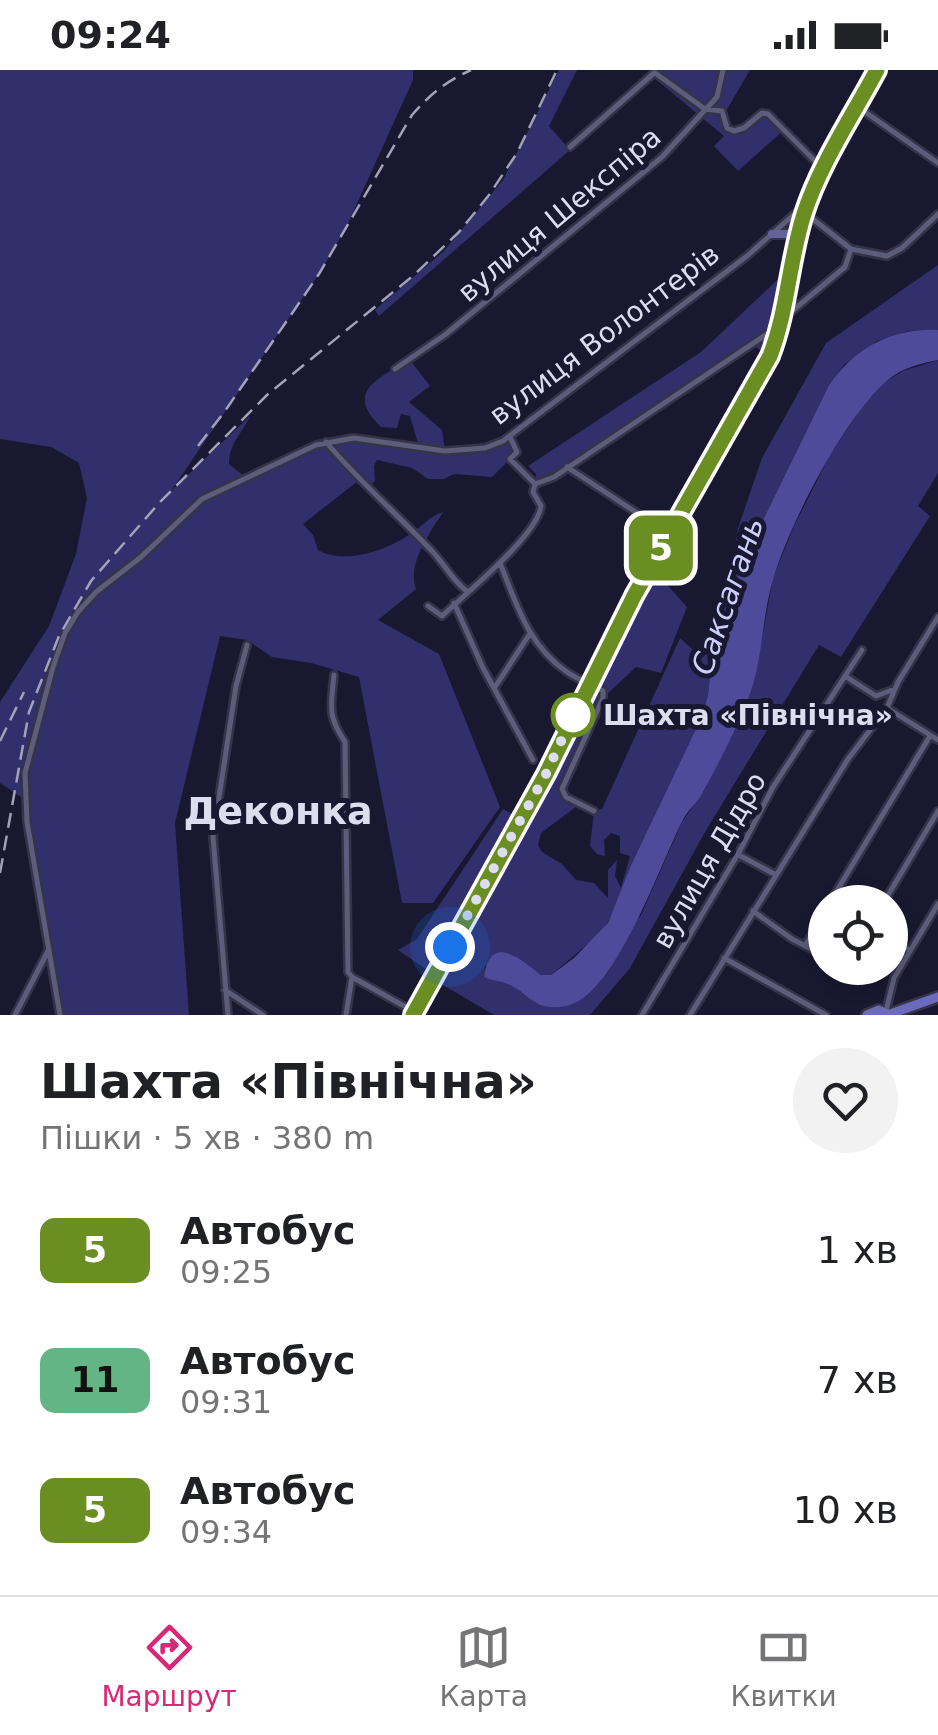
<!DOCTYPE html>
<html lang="uk">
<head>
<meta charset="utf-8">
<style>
	:root { --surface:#fff; --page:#f2f2f2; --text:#202124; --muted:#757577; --line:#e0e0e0; --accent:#db2777 }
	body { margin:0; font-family:"DejaVu Sans",sans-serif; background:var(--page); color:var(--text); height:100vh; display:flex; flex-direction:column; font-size:38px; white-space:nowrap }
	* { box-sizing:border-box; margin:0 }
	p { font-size:32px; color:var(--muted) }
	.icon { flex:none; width:55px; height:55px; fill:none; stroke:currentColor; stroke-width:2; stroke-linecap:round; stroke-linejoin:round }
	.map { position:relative; height:945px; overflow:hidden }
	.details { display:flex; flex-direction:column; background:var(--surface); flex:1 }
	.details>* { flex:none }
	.badge { padding:0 20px; border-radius:15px; font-size:35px; line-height:65px }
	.tools { position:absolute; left:808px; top:815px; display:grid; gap:20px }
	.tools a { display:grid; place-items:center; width:100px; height:100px; border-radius:50%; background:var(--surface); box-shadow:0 5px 15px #0003; font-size:50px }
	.you { position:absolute; width:50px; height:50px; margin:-25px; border:8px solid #fff; border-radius:50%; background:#1a73e8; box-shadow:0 0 0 15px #1a73e833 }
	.map>.badge { position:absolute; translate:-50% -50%; box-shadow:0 0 0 5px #fff }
	.round { display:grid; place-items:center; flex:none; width:105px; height:105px; border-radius:52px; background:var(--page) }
	.head { display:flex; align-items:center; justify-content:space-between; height:170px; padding:0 40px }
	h1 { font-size:48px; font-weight:700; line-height:75px }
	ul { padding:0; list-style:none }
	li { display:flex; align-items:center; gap:30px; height:130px; padding:0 40px }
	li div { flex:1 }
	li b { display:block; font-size:38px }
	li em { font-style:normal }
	li .badge { min-width:110px; font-weight:700; text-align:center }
	.status { display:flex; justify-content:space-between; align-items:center; height:70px; padding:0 50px; background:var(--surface); direction:ltr }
	.status svg { height:28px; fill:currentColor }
	.dock { display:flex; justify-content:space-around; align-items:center; height:140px; border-top:2px solid var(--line); background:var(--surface); font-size:28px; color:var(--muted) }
	.dock a { display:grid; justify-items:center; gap:5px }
	.dock .active { color:var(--accent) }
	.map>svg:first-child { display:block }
	.green { fill:#312f6c }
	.water { fill:#4d4b9a }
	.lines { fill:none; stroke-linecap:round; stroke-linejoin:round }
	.street-casing { stroke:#343348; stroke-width:10 }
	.secondary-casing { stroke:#343348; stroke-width:12 }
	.primary-casing { stroke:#343348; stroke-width:14 }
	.street { stroke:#5b5d7b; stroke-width:5 }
	.secondary { stroke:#63639c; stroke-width:8 }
	.primary { stroke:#6b6abd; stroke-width:9 }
	.rail { stroke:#a2a3b8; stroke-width:2.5; stroke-dasharray:15 8; stroke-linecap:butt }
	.line-casing { stroke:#fff; stroke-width:22 }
	.line { stroke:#6b8e23; stroke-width:15 }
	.walk { stroke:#dcdef0; stroke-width:10; stroke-dasharray:0 18 }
	.stop-dot { fill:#fff; stroke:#6b8e23; stroke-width:5 }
	.labels { text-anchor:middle; stroke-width:10; stroke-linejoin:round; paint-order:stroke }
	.street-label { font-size:28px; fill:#dcdef0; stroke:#181831 }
	.stop-label { font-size:28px; font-weight:bold; fill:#dcdef0; stroke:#181831; text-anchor:start }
	.water-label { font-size:30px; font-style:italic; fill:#cbcffc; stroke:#181831 }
	.district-label { font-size:38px; font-weight:bold; fill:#dcdef0; stroke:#181831 }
</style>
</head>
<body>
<div class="status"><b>09:24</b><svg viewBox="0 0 49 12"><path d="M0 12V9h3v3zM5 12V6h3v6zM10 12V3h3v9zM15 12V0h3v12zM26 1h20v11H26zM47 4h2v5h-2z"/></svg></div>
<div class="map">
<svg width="938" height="945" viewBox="0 0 938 945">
	<rect width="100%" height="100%" fill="#181831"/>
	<!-- green -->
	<path class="green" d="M0,0H413V10L345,160L319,204L171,421L250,346C242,364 229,373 229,394L245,407L306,379L354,368L419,377L410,346L401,344L397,358L381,357C342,320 382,307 410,290L430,316L409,332L442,360L445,380L485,378L510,367L517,382L492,407L454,404L444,409H428L412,398L377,390L374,396L375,411L366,418L358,411L303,454L313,465L318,480C344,495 386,481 410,464C422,457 429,446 443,442C430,463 407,493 416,519L378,550L439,584L500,737L433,833H402L359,607L311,593L272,587L247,570L220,566L175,753L189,945H60L24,729L0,713V632L49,556L76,484L87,428L79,393L51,377L0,369Z
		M559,0H577L549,56L570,80L379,246L375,240L444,181L503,110Z
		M654,0H750L726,41L706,36Z
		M655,5L720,47L731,63L745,61L765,43L784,60L738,101L714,76L724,66L653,7Z
		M793,195L784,248L766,284L750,273L554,407L535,414L536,404L528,396L701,282Z
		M938,195V260L908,261L877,271L844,295L828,317L744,489L713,576L708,625L702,646L631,795L618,833L603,861L551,905H541L513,885L485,896L484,907C492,911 500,909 509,914C534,927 539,943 572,934L641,845L682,752L704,721L743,640L754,611L773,508L793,458L829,387L863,335L886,311L903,301L938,290V403L918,436L930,446L841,587L819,575L705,762L630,898L590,945H494L433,909L589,613L599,617L597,612L623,553L655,501L687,537L661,603L636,597L603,628L562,723L581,733L541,763L538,775L542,782L562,794L576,810L594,813L608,828V800L617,790L615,806L621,818L630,786L620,783V766L611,763L604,770L605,786L597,784L590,776L594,741L602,739L680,568L702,588L728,524L738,458L762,388L826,273Z
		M751,301L755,305L665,458L661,455Z
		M503,739L516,746L430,902L398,880L417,869Z"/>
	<!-- water -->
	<path class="water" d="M938,260V290C922,293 902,298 889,309C846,344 788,456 773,510C762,546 763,586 751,621C738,656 720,691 702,724C697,733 689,739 684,748C662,788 616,927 566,936C532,943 529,921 505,913C497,910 491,911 484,907C490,863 520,888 541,905H551L574,888L608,853L631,795L702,646L708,625L713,576L744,489L828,317C854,278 891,258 938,260Z"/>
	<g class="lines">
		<defs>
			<path id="street" d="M655,3L705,39L722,41L727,58L734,61L744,58L762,43L768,44L824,100
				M858,37L938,93
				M570,77L654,3
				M804,142L851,179L887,186L902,178L938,144
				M786,246L845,197L851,179
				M395,299L446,264L662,87L717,27L723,0
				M326,372C359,411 396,443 431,480C444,493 453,512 468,522
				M567,397L669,464
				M535,414L554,407L779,256
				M500,493C517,535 528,575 567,602C578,610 592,614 603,621V628L562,719L566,727L594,741
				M454,533L483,598L533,690
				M428,536L442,546C465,524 538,465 541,436L533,422L535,414L510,389L517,382L510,367
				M334,605C331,637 327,645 345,672L348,902L352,907L420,945
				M845,606L876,626L895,619
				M495,617L529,565
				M887,638L938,670
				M739,785L776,805
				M830,832L930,666
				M884,832L938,741
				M753,841L792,869L823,885
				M890,870L909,880
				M805,876L825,841
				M724,888L826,945
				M225,920L263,945
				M886,941L894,908L938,834
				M15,945L48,881
				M60,945L27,752L25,703L53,597L65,563L78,542L96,522L141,487L202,429L316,375L354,368L445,381L485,378L503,371L747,186L808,132
				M228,945L213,767L236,616L247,575
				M346,945L352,907
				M642,945L738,784L773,717L862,580
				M690,945L848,689L887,638L898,612L938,547"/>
			<path id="secondary" d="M772,164H789L795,176
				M413,945L545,704L633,525L770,285L784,248L804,142L877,0"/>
			<path id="primary" d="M890,944L938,927
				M867,945L879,940L890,945"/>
		</defs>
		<!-- street casing -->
		<use href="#street" class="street-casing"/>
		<!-- secondary casing -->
		<use href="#secondary" class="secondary-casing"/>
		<!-- primary casing -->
		<use href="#primary" class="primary-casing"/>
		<!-- street -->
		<use href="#street" class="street"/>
		<!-- secondary -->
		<use href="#secondary" class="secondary"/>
		<!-- primary -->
		<use href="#primary" class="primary"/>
		<!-- rail -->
		<path class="rail" d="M198,376L225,341L319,204L412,45C430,24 447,11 471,0
			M0,671L24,622
			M0,803L29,642L59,566L91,511L160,432L267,325L414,205L459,162L489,125L517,83L557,0"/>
	</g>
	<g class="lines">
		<defs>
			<path id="line" d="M413,945L546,704L634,526L770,286C788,239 789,191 804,144C819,96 853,45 877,0"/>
		</defs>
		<!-- line casing -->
		<use href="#line" class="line-casing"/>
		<!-- line -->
		<use href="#line" class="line"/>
		<!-- walk -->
		<path class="walk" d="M450,877L546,704L573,645"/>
	</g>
	<!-- markers -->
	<circle class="stop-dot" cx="573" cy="645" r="20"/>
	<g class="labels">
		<!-- street labels -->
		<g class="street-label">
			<text transform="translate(559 144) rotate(-40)" y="10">вулиця Шекспіра</text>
			<text transform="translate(604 264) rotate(-37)" y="10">вулиця Волонтерів</text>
			<text transform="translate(709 790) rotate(-60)" y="10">вулиця Дідро</text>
		</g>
		<!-- stop labels -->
		<g class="stop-label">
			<text x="603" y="655">Шахта «Північна»</text>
		</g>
		<!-- water labels -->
		<g class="water-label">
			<text transform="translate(728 526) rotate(-71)" y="10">Саксагань</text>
		</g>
		<!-- district labels -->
		<g class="district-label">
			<text x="278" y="754">Деконка</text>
		</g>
	</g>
</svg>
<div class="tools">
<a><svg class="icon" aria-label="locate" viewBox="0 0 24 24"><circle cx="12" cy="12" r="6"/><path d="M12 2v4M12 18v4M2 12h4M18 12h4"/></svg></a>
</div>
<div class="you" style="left:450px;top:877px"></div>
<b class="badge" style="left:661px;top:478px;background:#6b8e23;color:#fff">5</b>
</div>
<section class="details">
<div class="head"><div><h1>Шахта «Північна»</h1><p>Пішки · 5 хв · 380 m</p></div><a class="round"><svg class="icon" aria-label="heart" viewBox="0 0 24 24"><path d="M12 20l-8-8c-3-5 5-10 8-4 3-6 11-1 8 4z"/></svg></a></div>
<ul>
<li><span class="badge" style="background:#6b8e23;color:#fff">5</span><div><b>Автобус</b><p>09:25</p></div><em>1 хв</em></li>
<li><span class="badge" style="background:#64b586;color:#111">11</span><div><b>Автобус</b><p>09:31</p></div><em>7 хв</em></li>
<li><span class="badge" style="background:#6b8e23;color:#fff">5</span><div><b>Автобус</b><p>09:34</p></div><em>10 хв</em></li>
</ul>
</section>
<nav class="dock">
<a class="active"><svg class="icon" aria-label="directions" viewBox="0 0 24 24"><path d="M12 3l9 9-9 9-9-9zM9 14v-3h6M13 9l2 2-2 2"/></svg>Маршрут</a>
<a><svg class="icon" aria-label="map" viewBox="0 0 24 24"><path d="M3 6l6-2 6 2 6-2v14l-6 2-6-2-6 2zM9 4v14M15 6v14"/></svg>Карта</a>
<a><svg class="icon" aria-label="tickets" viewBox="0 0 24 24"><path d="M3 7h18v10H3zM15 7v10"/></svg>Квитки</a>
</nav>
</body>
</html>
